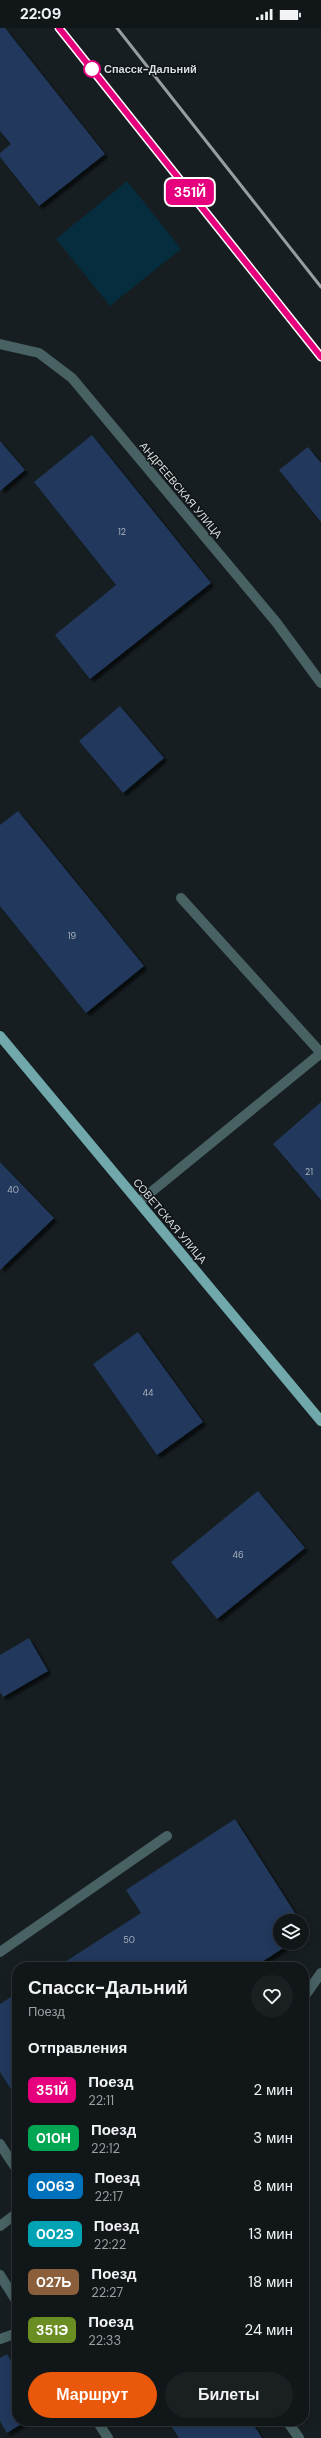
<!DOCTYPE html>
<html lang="ru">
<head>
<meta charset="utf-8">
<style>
	:root { --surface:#111619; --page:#1a1f22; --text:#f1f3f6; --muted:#9c9fa2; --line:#303538; --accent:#ea580c }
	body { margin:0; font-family:"DM Sans",sans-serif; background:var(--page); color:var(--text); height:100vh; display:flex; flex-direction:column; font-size:15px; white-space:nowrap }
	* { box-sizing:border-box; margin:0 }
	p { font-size:13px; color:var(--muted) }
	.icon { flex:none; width:22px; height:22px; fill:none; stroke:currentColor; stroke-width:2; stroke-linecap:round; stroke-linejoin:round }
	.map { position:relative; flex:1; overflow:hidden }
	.sheet { position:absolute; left:12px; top:1934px; width:297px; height:464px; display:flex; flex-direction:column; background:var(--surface); border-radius:16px; box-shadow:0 2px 10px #0003,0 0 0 1px var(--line) }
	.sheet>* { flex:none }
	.badge { padding:0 8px; border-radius:6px; font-size:14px; line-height:26px }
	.fabs { position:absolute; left:273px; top:1886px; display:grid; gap:8px }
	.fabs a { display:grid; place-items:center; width:36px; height:36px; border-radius:50%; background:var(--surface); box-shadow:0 2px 10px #0003,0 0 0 1px var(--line); font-size:20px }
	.map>.badge { position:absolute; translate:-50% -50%; box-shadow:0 0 0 2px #fff }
	h2 { padding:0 16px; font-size:15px; line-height:36px }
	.round { display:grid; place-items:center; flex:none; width:42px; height:42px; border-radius:21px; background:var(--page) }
	.headline { display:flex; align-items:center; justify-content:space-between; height:68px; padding:0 16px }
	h1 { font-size:19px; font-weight:700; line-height:30px }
	.button { display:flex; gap:8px; margin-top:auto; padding:8px 16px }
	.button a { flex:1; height:46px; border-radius:24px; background:var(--accent); color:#fff; font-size:16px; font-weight:700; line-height:46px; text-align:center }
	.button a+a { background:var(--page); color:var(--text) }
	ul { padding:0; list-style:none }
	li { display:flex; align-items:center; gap:12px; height:48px; padding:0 16px }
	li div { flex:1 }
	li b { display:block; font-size:15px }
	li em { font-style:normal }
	li .badge { min-width:44px; font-weight:700; text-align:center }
	.status { display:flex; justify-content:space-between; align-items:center; height:28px; padding:0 20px; background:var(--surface); direction:ltr }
	.status svg { height:11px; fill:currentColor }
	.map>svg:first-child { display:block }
	.green { fill:#052d3d }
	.building { fill:#20395c; filter:url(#shadow) }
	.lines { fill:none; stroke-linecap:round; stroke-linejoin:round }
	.minor { stroke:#486263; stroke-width:10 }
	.major { stroke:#70a8ac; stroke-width:10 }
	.rail { stroke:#989d9f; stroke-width:3 }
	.line-casing { stroke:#fff; stroke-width:9 }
	.line { stroke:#e6007e; stroke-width:6 }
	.stop-dot { fill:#fff; stroke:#e6007e; stroke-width:2 }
	.labels { text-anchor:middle; stroke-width:3; stroke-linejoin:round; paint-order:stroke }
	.number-label { font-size:9px; fill:#aab3be }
	.stop-label { font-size:11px; font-weight:bold; fill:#d8dcde; stroke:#0f1417; text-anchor:start }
	.street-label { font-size:11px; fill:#d8dcde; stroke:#0f1417 }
</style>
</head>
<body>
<div class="status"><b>22:09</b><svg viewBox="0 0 49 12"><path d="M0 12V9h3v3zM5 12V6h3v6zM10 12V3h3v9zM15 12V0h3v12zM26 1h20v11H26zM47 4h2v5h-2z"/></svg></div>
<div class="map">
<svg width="321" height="2410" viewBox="0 0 321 2410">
	<defs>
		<filter id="shadow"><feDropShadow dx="3.5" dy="3.5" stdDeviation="1" flood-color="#0009"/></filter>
	</defs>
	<rect width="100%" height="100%" fill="#171e21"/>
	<!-- green -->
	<path class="green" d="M127,153L181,221L110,278L56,211Z"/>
	<!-- building -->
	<path class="building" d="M0,0H5L105,126L39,178L0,129V125L11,116L0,103Z
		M92,407L211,555L90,651L55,607L116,557L34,454Z
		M0,413L25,442L0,463Z
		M308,419L321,435V494L279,442Z
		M120,678L164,730L123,765L79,713Z
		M18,783L144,938L86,985L0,878V797Z
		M321,1074V1172L273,1116Z
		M0,1134L54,1190L0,1242Z
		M138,1304L203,1394L157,1427L93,1336Z
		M258,1463L305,1520L217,1591L171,1534Z
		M29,1610L48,1643L3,1669L0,1664V1627Z
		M235,1791L300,1893H280V1915H291L254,1939H57L141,1885L126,1862Z
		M17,1965V2071L0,2044V1976Z
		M7,2326L17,2342V2393H26L7,2405L0,2393V2330Z
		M168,2393H251L262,2410H179Z"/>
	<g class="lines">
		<!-- minor -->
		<path class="minor" d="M0,316L39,325L72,350L276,594L321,655
			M139,1174L321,1025L181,870
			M0,1924L167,1808
			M304,1969L321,1945
			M0,2116L17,2142
			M0,2198L17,2185
			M0,2247L17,2274
			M0,2311L17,2305
			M97,2393L108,2410
			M287,2393L299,2410"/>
		<!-- major -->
		<path class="major" d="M0,1008L321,1393"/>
		<!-- rail -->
		<path class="rail" d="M59,0L321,329
			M117,0L321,259"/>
	</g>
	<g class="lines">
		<defs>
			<path id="line" d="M59,0L321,329"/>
		</defs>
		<!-- line casing -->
		<use href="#line" class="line-casing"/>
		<!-- line -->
		<use href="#line" class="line"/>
	</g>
	<!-- markers -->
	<circle class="stop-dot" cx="92" cy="41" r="8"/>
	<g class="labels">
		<!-- number labels -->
		<g class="number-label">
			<text x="122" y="507">12</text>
			<text x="72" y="911">19</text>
			<text x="309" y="1147">21</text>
			<text x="13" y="1165">40</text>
			<text x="148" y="1368">44</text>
			<text x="238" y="1530">46</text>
			<text x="129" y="1915">50</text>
		</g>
		<!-- stop labels -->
		<g class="stop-label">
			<text x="104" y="45">Спасск-Дальний</text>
		</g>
		<!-- street labels -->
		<g class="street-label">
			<text transform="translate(181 462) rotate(50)" y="4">АНДРЕЕВСКАЯ УЛИЦА</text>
			<text transform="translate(170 1193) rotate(50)" y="4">СОВЕТСКАЯ УЛИЦА</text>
		</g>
	</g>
</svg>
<div class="fabs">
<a><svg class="icon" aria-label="layers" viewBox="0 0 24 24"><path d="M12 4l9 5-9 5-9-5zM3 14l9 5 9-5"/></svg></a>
</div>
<b class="badge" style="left:190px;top:164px;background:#e6007e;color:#fff">351Й</b>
<section class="sheet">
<div class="headline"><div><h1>Спасск-Дальний</h1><p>Поезд</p></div><a class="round"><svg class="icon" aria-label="heart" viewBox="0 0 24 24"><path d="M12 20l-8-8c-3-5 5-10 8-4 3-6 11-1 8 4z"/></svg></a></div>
<h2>Отправления</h2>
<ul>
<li><span class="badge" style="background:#e6007e;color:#fff">351Й</span><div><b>Поезд</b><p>22:11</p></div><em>2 мин</em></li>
<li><span class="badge" style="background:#00a651;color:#fff">010Н</span><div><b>Поезд</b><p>22:12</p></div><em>3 мин</em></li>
<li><span class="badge" style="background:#0072bc;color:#fff">006Э</span><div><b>Поезд</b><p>22:17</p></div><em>8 мин</em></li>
<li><span class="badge" style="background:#00a3b4;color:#fff">002Э</span><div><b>Поезд</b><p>22:22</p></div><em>13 мин</em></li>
<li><span class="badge" style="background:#8b5e3c;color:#fff">027Ь</span><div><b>Поезд</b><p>22:27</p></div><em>18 мин</em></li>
<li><span class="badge" style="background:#6b8e23;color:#fff">351Э</span><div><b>Поезд</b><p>22:33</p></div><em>24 мин</em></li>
</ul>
<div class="button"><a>Маршрут</a><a>Билеты</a></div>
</section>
</div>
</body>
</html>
